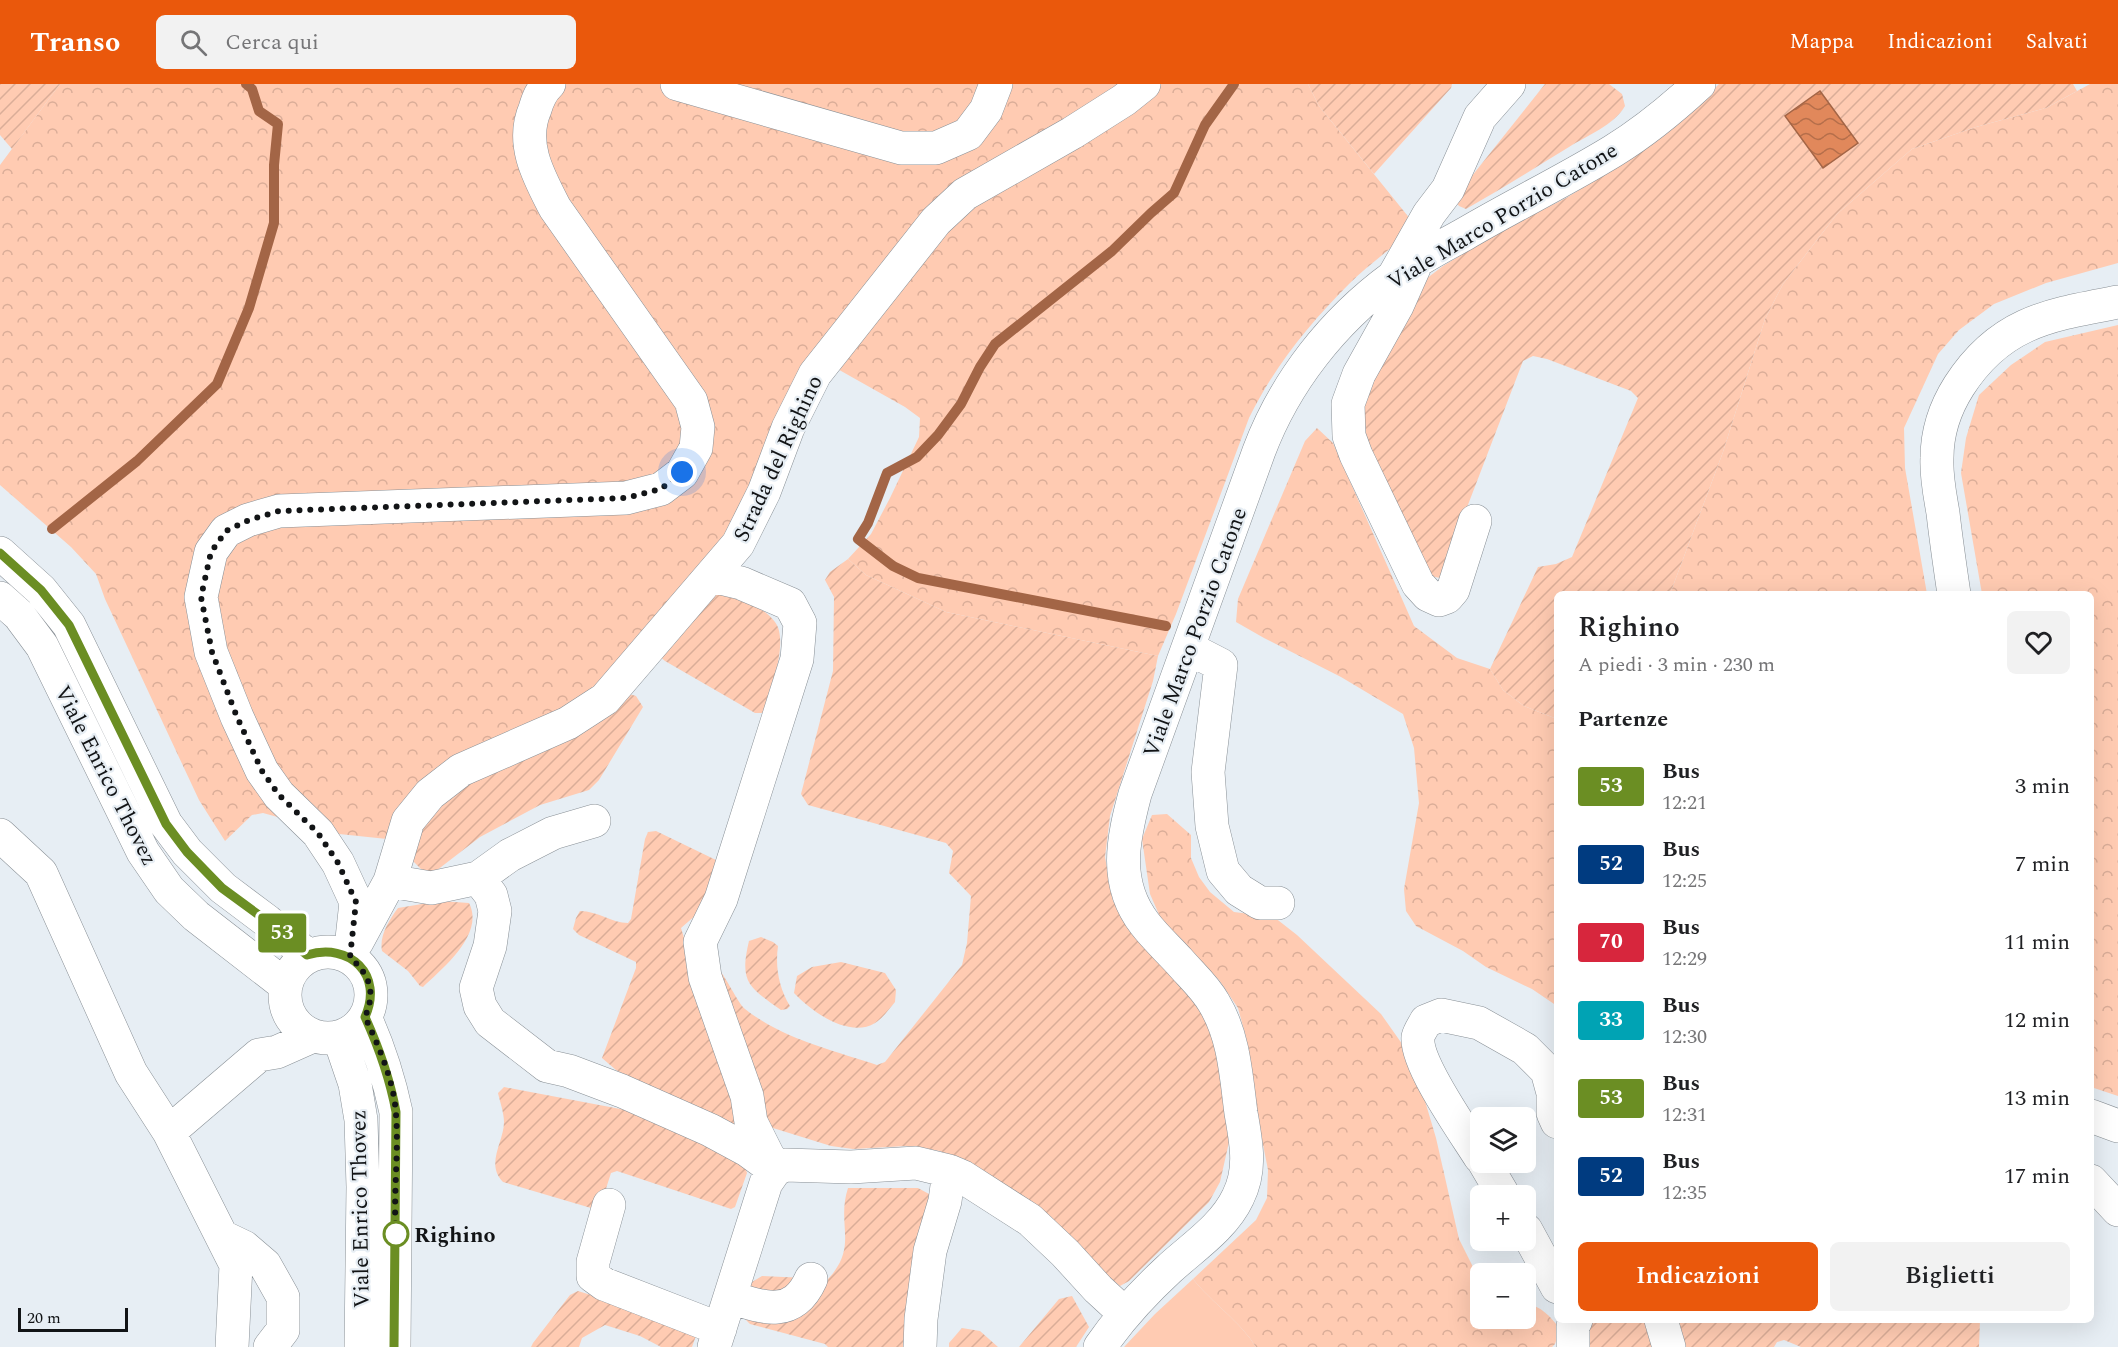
<!DOCTYPE html>
<html lang="it">
<head>
<meta charset="utf-8">
<style>
	:root { --surface:#fff; --page:#f2f2f2; --text:#202124; --muted:#757577; --accent:#ea580c }
	body { margin:0; font-family:Spectral,serif; background:var(--page); color:var(--text); height:100vh; display:flex; flex-direction:column; font-size:22px; white-space:nowrap }
	* { box-sizing:border-box; margin:0 }
	p { font-size:20px; color:var(--muted) }
	.icon { flex:none; width:33px; height:33px; fill:none; stroke:currentColor; stroke-width:2; stroke-linecap:round; stroke-linejoin:round }
	.map { position:relative; flex:1; overflow:hidden }
	.details { position:absolute; left:1554px; top:507px; width:540px; height:732px; display:flex; flex-direction:column; background:var(--surface); border-radius:9px; box-shadow:0 6px 24px #0002 }
	.details>* { flex:none }
	.badge { padding:0 12px; border-radius:4px; font-size:21px; line-height:39px }
	.tools { position:absolute; left:1470px; top:1023px; display:grid; gap:12px }
	.tools a { display:grid; place-items:center; width:66px; height:66px; border-radius:9px; background:var(--surface); box-shadow:0 6px 24px #0002; font-size:30px }
	.scale { position:absolute; left:18px; bottom:15px; width:110px; box-sizing:border-box; padding-left:6px; border:3px solid #121416; border-top:0; font-size:16px; line-height:21px; white-space:nowrap; color:#121416; -webkit-text-stroke:4px #e7eef4; paint-order:stroke }
	.you { position:absolute; width:30px; height:30px; margin:-15px; border:4px solid #fff; border-radius:50%; background:#1a73e8; box-shadow:0 0 0 9px #1a73e833 }
	.map>.badge { position:absolute; translate:-50% -50%; box-shadow:0 0 0 3px #fff }
	h2 { padding:0 24px; font-size:22px; line-height:54px }
	.round { display:grid; place-items:center; flex:none; width:63px; height:63px; border-radius:9px; background:var(--page) }
	.headline { display:flex; align-items:center; justify-content:space-between; height:102px; padding:0 24px }
	h1 { font-size:28px; font-weight:600; line-height:45px }
	.primary-button { display:flex; gap:12px; margin-top:auto; padding:12px 24px }
	.primary-button a { flex:1; height:69px; border-radius:9px; background:var(--accent); color:#fff; font-size:24px; font-weight:600; line-height:69px; text-align:center }
	.primary-button a+a { background:var(--page); color:var(--text) }
	ul { padding:0; list-style:none }
	li { display:flex; align-items:center; gap:18px; height:78px; padding:0 24px }
	li div { flex:1 }
	li b { display:block; font-size:22px }
	li em { font-style:normal }
	li .badge { min-width:66px; font-weight:700; text-align:center }
	header { display:flex; align-items:center; gap:36px; box-sizing:border-box; height:84px; padding:0 30px; background:var(--accent); color:#fff }
	header strong { font-size:28px }
	nav { display:flex; gap:33px; margin-inline-start:auto; font-size:21px }
	.search { width:420px; height:54px; background:var(--page); display:flex; align-items:center; gap:15px; box-sizing:border-box; padding:0 21px; border-radius:9px; color:var(--muted); font-size:22px }
	.map>svg:first-child { display:block }
	.grass { fill:#ffcbb2 }
	.forest { fill:url(#forest-crowns) }
	.garden { fill:url(#garden-furrows) }
	.water { fill:url(#water-waves); stroke:#a36546; stroke-width:1.5 }
	.lines { fill:none; stroke-linecap:round; stroke-linejoin:round }
	.stream { stroke:#a36546; stroke-width:10 }
	.minor-casing { stroke:#899096; stroke-width:34 }
	.minor { stroke:#fff; stroke-width:33 }
	.line-casing { stroke:#fff; stroke-width:14 }
	.line { stroke:#6b8e23; stroke-width:9 }
	.walk { stroke:#121416; stroke-width:6; stroke-dasharray:0 10.8 }
	.stop-dot { fill:#fff; stroke:#6b8e23; stroke-width:3 }
	.labels { text-anchor:middle; stroke-width:4.5; stroke-linejoin:round; paint-order:stroke }
	.street-label { font-size:22px; fill:#121416; stroke:#e7eef4 }
	.stop-label { font-size:22px; font-weight:bold; fill:#121416; stroke:#e7eef4; text-anchor:start }
</style>
</head>
<body>
<header>
<strong>Transo</strong>
<div class="search"><svg class="icon" aria-label="search" viewBox="0 0 24 24"><circle cx="10" cy="10" r="6"/><path d="M15 15l6 6"/></svg>Cerca qui</div>
<nav><a>Mappa</a><a>Indicazioni</a><a>Salvati</a></nav>
</header>
<div class="map">
<svg width="2118" height="1263" viewBox="0 0 2118 1263">
	<defs>
		<pattern id="forest-crowns" width="20" height="18" patternUnits="userSpaceOnUse" patternTransform="scale(1.5)"><rect width="20" height="18" fill="#ffcbb2"/><path d="M2 6a3 3 0 1 1 6 0M12 15a3 3 0 1 1 6 0" fill="none" stroke="#daad98"/></pattern>
		<pattern id="garden-furrows" width="10" height="10" patternUnits="userSpaceOnUse" patternTransform="scale(1.5)"><rect width="10" height="10" fill="#ffcbb2"/><path d="M-1 1l2-2M0 10L10 0M9 11l2-2" fill="none" stroke="#daad98"/></pattern>
		<pattern id="water-waves" width="16" height="10" patternUnits="userSpaceOnUse" patternTransform="scale(1.5)"><rect width="16" height="10" fill="#e1885b"/><path d="M0 5q4-4 8 0t8 0" fill="none" stroke="#b56e4a"/></pattern>
	</defs>
	<rect width="100%" height="100%" fill="#e7eef4"/>
	<!-- grass -->
	<path class="grass" d="M1193,1195C1212,1219 1240,1237 1256,1263H1124L1155,1230Z"/>
	<!-- forest -->
	<path class="forest" d="M60,0H1308L1319,22L1415,141C1395,163 1370,179 1349,200C1309,240 1274,283 1249,334L1176,530L1158,572L946,528L866,491L848,475L871,450L890,414L919,353L920,334L905,323L834,283L734,442L615,592L387,755L339,750L263,729L252,731L225,757L199,716L105,515L96,490L71,463L0,401V81Z
		M2090,0H2118V179L2046,199L1994,220L1959,246L1938,270L1904,344L1905,384L1927,510H1670L1723,368L1765,235L1783,200L1837,130L1912,65L1976,43L2046,24Z
		M2118,241V1012L2091,1003V510H1982L1961,389L1966,354L1979,311L2011,281L2045,258Z
		M1317,344L1333,359L1414,542L1457,574L1490,585L1503,606L1524,622L1557,635V922L1532,905L1486,883L1463,867L1416,842L1406,827L1404,805L1419,719L1414,664L1403,630L1341,593L1264,554L1236,538L1238,515L1305,357Z
		M1167,730L1191,751V774L1199,793L1210,808L1234,828L1274,833L1297,851L1381,930L1405,964L1420,1000L1436,1054L1459,1155L1480,1197V1234H1526V1219C1542,1223 1550,1232 1560,1245L1555,1260L1552,1263H1256C1240,1237 1212,1219 1193,1195L1256,1136L1267,1114L1268,1086L1251,999L1246,953L1238,924L1219,896L1164,842L1150,810L1142,755L1152,731Z"/>
	<!-- garden -->
	<path class="garden" d="M0,0H60L12,65L0,51Z
		M1308,0H1452L1451,4L1374,90L1319,22Z
		M1545,0H1609L1622,10L1625,22C1614,41 1588,51 1569,63C1535,84 1501,105 1466,125L1459,122L1455,117L1460,107Z
		M1719,0H2073L2077,7L2046,24L1976,43L1912,65L1837,130L1783,200L1765,235L1723,368L1670,510H1557V635L1524,622L1503,606L1490,585L1538,483L1556,480L1572,473L1638,314L1631,307L1547,275L1533,272L1523,277L1440,494L1430,492L1373,383L1359,326L1422,198L1443,182L1500,147L1566,114L1633,73L1700,19Z
		M848,475L866,491L946,528L1158,572L1153,597L1110,732L1105,773L1113,817L1133,848L1197,918L1212,944L1225,1019L1229,1058L1220,1098L1209,1118L1129,1197L1120,1202L966,1079L940,1067L906,1062L853,1065L831,1062L773,1044L759,1033L717,883C727,894 737,918 745,925C783,955 832,966 877,981L885,978L962,881L967,859L971,812L949,789L953,767L946,759L808,721L801,710L833,587L834,513L825,496L830,488Z
		M714,507C729,509 739,514 753,521C761,525 769,530 775,538C789,556 771,604 766,625L762,629H755L665,577L658,571Z
		M626,609L636,612L643,623L599,696L589,706L540,721L480,753L432,790L421,785L409,773L416,750L456,705Z
		M656,747L716,776L720,782L704,824L681,844L743,1044L737,1051L616,986L602,974L636,884V878L579,851L573,845L576,834L580,827C598,827 612,839 628,839L631,835L645,755L648,748Z
		M440,817L469,819C485,850 443,884 423,903L420,902L408,887L382,867C379,852 389,836 398,824Z
		M761,853L773,858L778,862C775,883 779,904 790,922L787,925L781,926C749,903 739,899 749,857Z
		M841,878L885,889L896,906L895,918C889,925 883,934 875,939C849,955 811,927 794,909L797,892L812,883Z
		M504,1003L631,1027L744,1079L747,1089L735,1123L731,1125L617,1087L611,1089L602,1117L591,1124L503,1098C485,1080 504,1058 504,1038C504,1029 500,1018 498,1009Z
		M848,1104H918L929,1110L904,1263H828L825,1260L750,1240L741,1231L752,1198L762,1192L828,1195C859,1162 836,1141 848,1104Z
		M578,1207L694,1243L697,1249L692,1263H661L640,1252L605,1241L582,1254L579,1263H531L533,1259L570,1211Z
		M1072,1212L1089,1243L1076,1263H1019L1059,1215Z
		M1594,1236H1646L1659,1263H1588L1589,1245Z
		M1672,1236H1980L1979,1263H1801L1784,1256L1777,1258L1774,1263H1679Z
		M962,1244L980,1247L998,1263H949V1259Z"/>
	<!-- water -->
	<path class="water" d="M1820,7L1858,59L1823,84L1785,32Z"/>
	<g class="lines">
		<!-- stream -->
		<path class="stream" d="M52,445L137,377L217,300L249,224L274,139V81L278,40L259,27L252,5L246,0
			M1166,542L918,494L893,482L858,455L868,439L887,389L917,373L938,351L961,320L980,283L995,260L1112,167L1151,129L1174,109L1205,41L1234,0"/>
		<defs>
			<path id="minor" d="M677,0L901,64H936L968,50L986,26L996,0
				M1417,177L1397,222L1359,290L1348,320L1349,352L1356,371L1418,500L1428,511L1439,516L1447,513L1453,506L1475,437
				M1395,190L1429,130L1448,105L1480,33L1509,0
				M0,469L41,506L69,541L166,740L187,768L223,804L267,837L307,871
				M712,492L741,499L790,520L800,539L797,575L721,815L700,858L705,893L747,1012L751,1038L775,1086
				M1954,510C1950,483 1946,456 1943,429C1940,411 1936,393 1937,374C1937,347 1945,324 1959,302C2000,238 2049,231 2118,218
				M0,514L19,531L42,562L143,768L169,806L196,832L285,901
				M1188,564L1221,581L1208,688L1212,742L1223,787L1239,806L1260,819H1278
				M0,751L41,789L131,989L169,1048
				M478,794L491,811L495,827L490,862L476,904L480,922L490,938L547,982L569,987L622,1007L710,1046L747,1066L773,1085
				M390,797L431,804L478,794L510,771L553,749L594,737
				M357,858L390,797L408,737L430,710L461,686L568,639L605,615L738,460L764,408L788,344L815,290L936,137L965,110L1072,49L1124,16L1144,0
				M285 911a43 43 0 1 1 86 0a43 43 0 1 1-86 0Z
				M350,873L356,818L338,779L318,749L279,711L262,687L237,633L211,568L201,513L211,468L226,447L248,436L279,427L626,414L661,405L682,389L696,364L698,343L691,317L555,124C539,93 520,60 535,25C538,15 541,7 549,0
				M365,933C379,964 389,995 396,1028L394,1263
				M339,953L355,1000L361,1036L363,1103L361,1263
				M2091,1032L2118,1042
				M1480,1073C1465,1049 1415,979 1418,953C1419,948 1424,941 1426,937L1441,931L1479,939L1525,965L1547,987L1553,1009V1029L1557,1038
				M1484,1078L1504,1112
				M2091,1097L2118,1126
				M609,1121L593,1178V1192L604,1200L720,1245
				M1526,1146L1557,1203
				M223,1153L244,1163L265,1181L283,1213V1246L270,1263
				M730,1213C763,1224 793,1235 811,1195
				M1661,1236L1669,1263
				M232,1263L236,1181L169,1048L259,971L277,968L313,952
				M714,1263L766,1099L775,1086L785,1081L851,1083L916,1079L949,1087L963,1093L1030,1136L1065,1169L1098,1205L1124,1229
				M920,1263L921,1235L930,1167L945,1117L949,1087
				M1100,1263C1120,1234 1143,1209 1169,1185C1193,1163 1224,1143 1238,1113C1252,1085 1246,1058 1241,1029C1236,991 1234,952 1214,919C1205,903 1191,891 1179,877C1168,865 1155,853 1145,840C1113,799 1123,755 1135,710L1259,367C1285,298 1333,237 1393,193C1414,177 1439,164 1463,151C1512,122 1564,97 1613,67C1644,48 1673,24 1699,0
				M1573,1263V1242L1576,1236"/>
		</defs>
		<!-- minor casing -->
		<use href="#minor" class="minor-casing"/>
		<!-- minor -->
		<use href="#minor" class="minor"/>
	</g>
	<g class="lines">
		<defs>
			<path id="line" d="M0,469L41,506L69,541L166,740L187,768L222,804L267,837L307,871C350,858 384,891 365,933C379,964 390,995 396,1028L394,1263"/>
		</defs>
		<!-- line casing -->
		<use href="#line" class="line-casing"/>
		<!-- line -->
		<use href="#line" class="line"/>
		<!-- walk -->
		<path class="walk" d="M396,1150C393,1110 399,1070 396,1030C394,997 379,963 365,933C376,907 370,892 350,873L356,818L338,779L318,749L279,711L262,687L237,633L212,568L201,513L211,468L226,447L249,436L279,427L626,414L661,405L682,388"/>
	</g>
	<!-- markers -->
	<circle class="stop-dot" cx="396" cy="1150" r="12"/>
	<g class="labels">
		<!-- street labels -->
		<g class="street-label">
			<text transform="translate(1502 131) rotate(-31)" y="8">Viale Marco Porzio Catone</text>
			<text transform="translate(777 374) rotate(-65)" y="8">Strada del Righino</text>
			<text transform="translate(1194 548) rotate(-70)" y="8">Viale Marco Porzio Catone</text>
			<text transform="translate(107 691) rotate(63)" y="8">Viale Enrico Thovez</text>
			<text transform="translate(359 1125) rotate(-91)" y="8">Viale Enrico Thovez</text>
		</g>
		<!-- stop labels -->
		<g class="stop-label">
			<text x="414" y="1158">Righino</text>
		</g>
	</g>
</svg>
<div class="tools">
<a><svg class="icon" aria-label="layers" viewBox="0 0 24 24"><path d="M12 4l9 5-9 5-9-5zM3 14l9 5 9-5"/></svg></a>
<a>+</a>
<a>−</a>
</div>
<div class="scale">20 m</div>
<div class="you" style="left:682px;top:388px"></div>
<b class="badge" style="left:282px;top:849px;background:#6b8e23;color:#fff">53</b>
<section class="details">
<div class="headline"><div><h1>Righino</h1><p>A piedi · 3 min · 230 m</p></div><a class="round"><svg class="icon" aria-label="heart" viewBox="0 0 24 24"><path d="M12 20l-8-8c-3-5 5-10 8-4 3-6 11-1 8 4z"/></svg></a></div>
<h2>Partenze</h2>
<ul>
<li><span class="badge" style="background:#6b8e23;color:#fff">53</span><div><b>Bus</b><p>12:21</p></div><em>3 min</em></li>
<li><span class="badge" style="background:#003b80;color:#fff">52</span><div><b>Bus</b><p>12:25</p></div><em>7 min</em></li>
<li><span class="badge" style="background:#d7263d;color:#fff">70</span><div><b>Bus</b><p>12:29</p></div><em>11 min</em></li>
<li><span class="badge" style="background:#00a3b4;color:#fff">33</span><div><b>Bus</b><p>12:30</p></div><em>12 min</em></li>
<li><span class="badge" style="background:#6b8e23;color:#fff">53</span><div><b>Bus</b><p>12:31</p></div><em>13 min</em></li>
<li><span class="badge" style="background:#003b80;color:#fff">52</span><div><b>Bus</b><p>12:35</p></div><em>17 min</em></li>
</ul>
<div class="primary-button"><a>Indicazioni</a><a>Biglietti</a></div>
</section>
</div>
</body>
</html>
